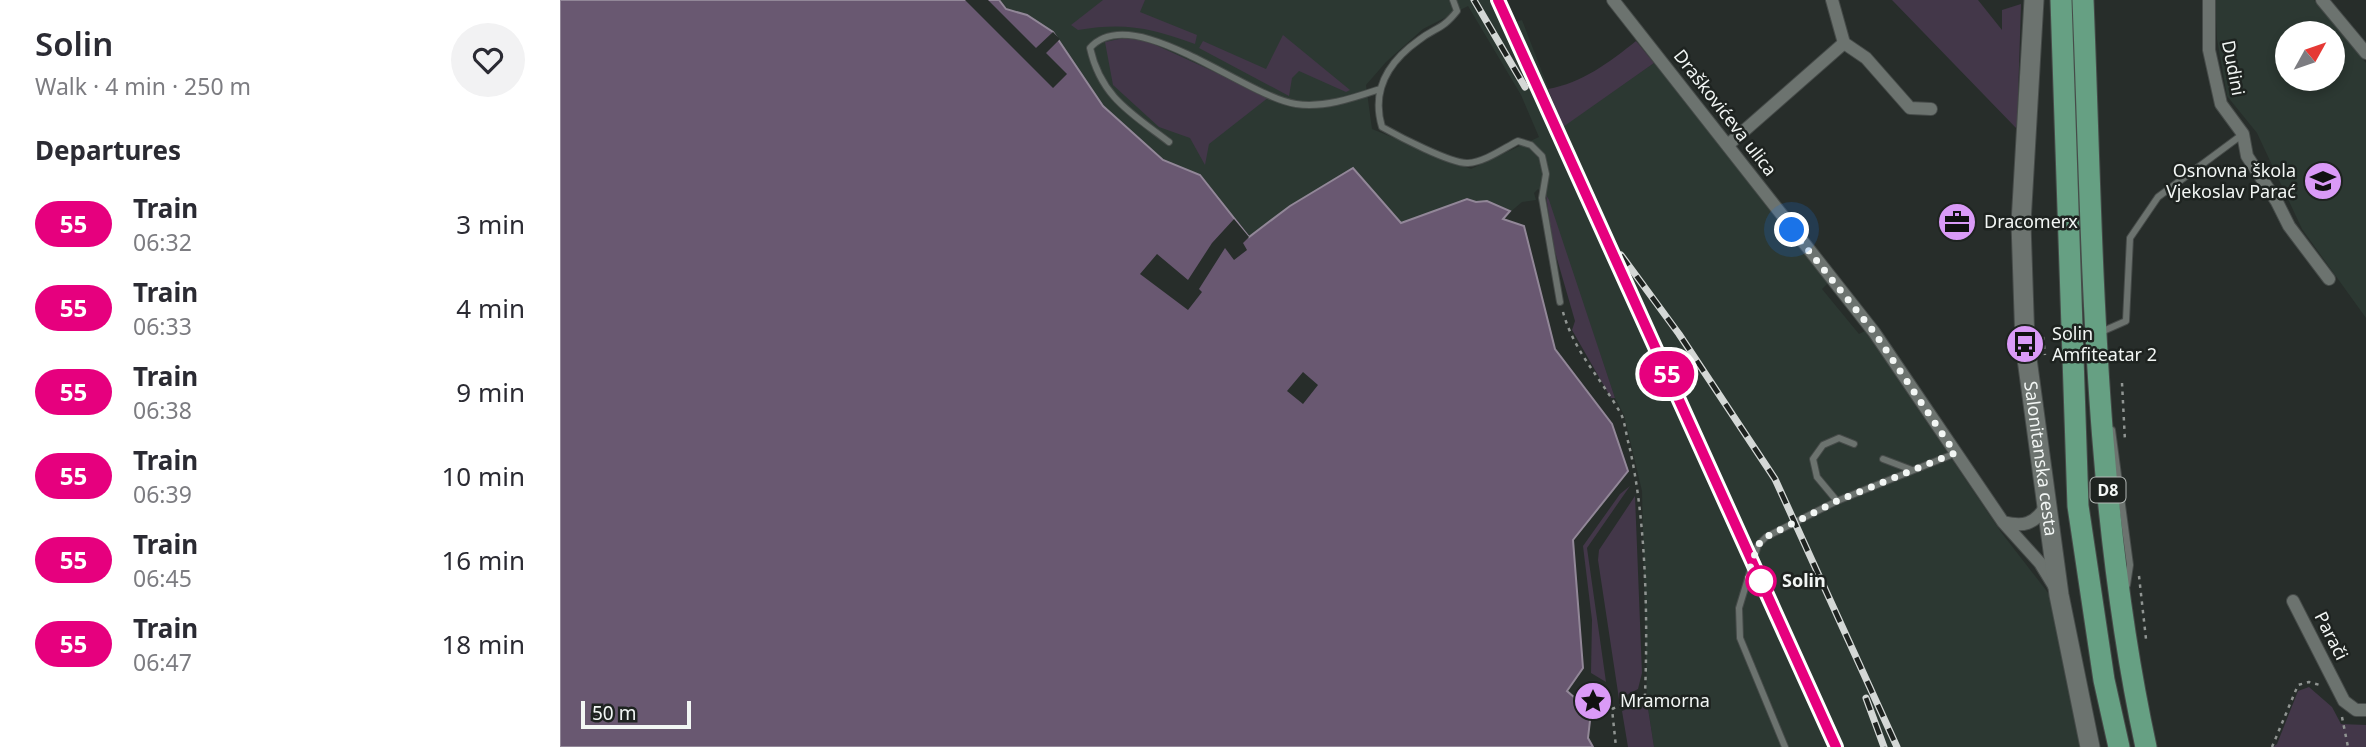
<!DOCTYPE html>
<html lang="en">
<head>
<meta charset="utf-8">
<style>
	:root { --surface:#fff; --page:#f2f2f3; --text:#2b2b33; --muted:#7c7c81 }
	body { margin:0; font-family:"Noto Sans",sans-serif; background:var(--page); color:var(--text); height:100vh; display:flex; flex-direction:column; font-size:26px; white-space:nowrap }
	* { box-sizing:border-box; margin:0 }
	p { font-size:23px; color:var(--muted) }
	.icon { flex:none; width:38px; height:38px; fill:none; stroke:currentColor; stroke-width:2; stroke-linecap:round; stroke-linejoin:round }
	.map { position:relative; flex:1; overflow:hidden }
	.drawer { display:flex; flex-direction:column; background:var(--surface); width:560px }
	.drawer>* { flex:none }
	.badge { padding:0 14px; border-radius:23px; font-size:24px; line-height:46px }
	.needle { width:46px; rotate:50deg }
	.tools { position:absolute; left:1715px; top:21px; display:grid; gap:14px }
	.tools a { display:grid; place-items:center; width:70px; height:70px; border-radius:50%; background:var(--surface); box-shadow:0 4px 10px #0003; font-size:35px }
	.scale { position:absolute; left:21px; bottom:18px; width:110px; box-sizing:border-box; padding-left:7px; border:4px solid #f2f6f4; border-top:0; font-size:19px; line-height:24px; white-space:nowrap; color:#f2f6f4; -webkit-text-stroke:5px #1e2320; paint-order:stroke }
	.you { position:absolute; width:35px; height:35px; margin:-18px; border:5px solid #fff; border-radius:50%; background:#1a73e8; box-shadow:0 0 0 10px #1a73e833 }
	.map>.badge { position:absolute; translate:-50% -50%; box-shadow:0 0 0 4px #fff }
	h2 { padding:0 35px; font-size:26px; line-height:63px }
	.round { display:grid; place-items:center; flex:none; width:74px; height:74px; border-radius:37px; background:var(--page) }
	.summary { display:flex; align-items:center; justify-content:space-between; height:119px; padding:0 35px }
	h1 { font-size:33px; font-weight:600; line-height:52px }
	ul { padding:0; list-style:none }
	li { display:flex; align-items:center; gap:21px; height:84px; padding:0 35px }
	li div { flex:1 }
	li b { display:block; font-size:26px }
	li em { font-style:normal }
	li .badge { min-width:77px; font-weight:700; text-align:center }
	main { display:flex; flex:1; min-height:0 }
	.map>svg:first-child { display:block }
	.built { fill:#2c3832; fill-rule:evenodd }
	.green { fill:#433749 }
	.water { fill:#695871; stroke:#928798; stroke-width:2 }
	.pier { fill:#272d2a }
	.lines { fill:none; stroke-linecap:round; stroke-linejoin:round }
	.service-casing { stroke:#464b49; stroke-width:8 }
	.minor-casing { stroke:#464b49; stroke-width:14 }
	.secondary-casing { stroke:#464b49; stroke-width:21 }
	.trunk-casing { stroke:#464b49; stroke-width:23 }
	.path { stroke:#909592; stroke-width:2.5; stroke-dasharray:3.5 5; stroke-linecap:butt }
	.service { stroke:#6c736f; stroke-width:6 }
	.minor { stroke:#6c736f; stroke-width:12 }
	.secondary { stroke:#6c736f; stroke-width:19 }
	.trunk { stroke:#66a083; stroke-width:21 }
	.rail-casing { stroke:#d4d8d6; stroke-width:7 }
	.rail { stroke:#1e2320; stroke-width:4.5; stroke-dasharray:13; stroke-linecap:butt }
	.line-casing { stroke:#fff; stroke-width:16 }
	.line { stroke:#e6007e; stroke-width:10 }
	.walk { stroke:#f2f6f4; stroke-width:7; stroke-dasharray:0 12.6 }
	.stop-dot { fill:#fff; stroke:#e6007e; stroke-width:3.5 }
	.labels { text-anchor:middle; stroke-width:5; stroke-linejoin:round; paint-order:stroke }
	.shield { fill:#1e2320; stroke:#b2b7b4; stroke-width:2 }
	.shield-label { font-size:16px; font-weight:bold; fill:#f2f6f4 }
	.street-label { font-size:18px; fill:#f2f6f4; stroke:#1e2320 }
	.poi-label { font-size:18px; fill:#f2f6f4; stroke:#1e2320; text-anchor:start }
	.stop-label { font-size:18px; font-weight:bold; fill:#f2f6f4; stroke:#1e2320; text-anchor:start }
</style>
</head>
<body>
<main>
<section class="drawer">
<div class="summary"><div><h1>Solin</h1><p>Walk · 4 min · 250 m</p></div><a class="round"><svg class="icon" aria-label="heart" viewBox="0 0 24 24"><path d="M12 20l-8-8c-3-5 5-10 8-4 3-6 11-1 8 4z"/></svg></a></div>
<h2>Departures</h2>
<ul>
<li><span class="badge" style="background:#e6007e;color:#fff">55</span><div><b>Train</b><p>06:32</p></div><em>3 min</em></li>
<li><span class="badge" style="background:#e6007e;color:#fff">55</span><div><b>Train</b><p>06:33</p></div><em>4 min</em></li>
<li><span class="badge" style="background:#e6007e;color:#fff">55</span><div><b>Train</b><p>06:38</p></div><em>9 min</em></li>
<li><span class="badge" style="background:#e6007e;color:#fff">55</span><div><b>Train</b><p>06:39</p></div><em>10 min</em></li>
<li><span class="badge" style="background:#e6007e;color:#fff">55</span><div><b>Train</b><p>06:45</p></div><em>16 min</em></li>
<li><span class="badge" style="background:#e6007e;color:#fff">55</span><div><b>Train</b><p>06:47</p></div><em>18 min</em></li>
</ul>
</section>
<div class="map">
<svg width="1806" height="747" viewBox="0 0 1806 747">
	<rect width="100%" height="100%" fill="#272d2a"/>
	<!-- built -->
	<path class="built" d="M439,0H944L953,23L962,20L1003,126L1094,63L1149,128L1268,283L1262,289L1299,334L1305,331L1441,532L1489,594L1497,616L1522,747H1094L1087,702L1082,491L1064,415L1055,398L986,195L978,189L974,193L976,200L962,202L942,219L949,210L927,201L916,202L907,199L841,223L793,169L730,206L756,365L658,196L640,175L603,160L543,106L493,32L467,15L446,9ZM908,6L961,95L979,137L911,169L812,129L806,85L826,62L863,29Z
		M1655,0H1754L1806,63V318L1742,229L1697,133L1667,96L1657,39ZM1727,33H1773V79H1727Z"/>
	<!-- green -->
	<path class="green" d="M543,0H585L580,12L637,35L635,44C590,28 566,22 518,30L511,25Z
		M1332,0H1418L1442,30V10L1461,4L1457,129Z
		M723,35L790,90L786,92L739,71L732,78L729,96L639,48L643,41L706,69Z
		M564,38L587,41L709,97L649,144L645,165L630,138L599,127L553,85L545,42Z
		M1076,41L1094,63L1003,127L988,89C1022,83 1050,62 1076,41Z
		M986,195L989,200L1055,398H1051L1012,330L1015,321L993,245Z
		M1070,486L1027,548L1046,682L1031,673L1032,620L1023,546L1060,494Z
		M1075,496L1082,673L1078,689L1059,699L1038,560L1039,550Z
		M1749,687L1772,707L1781,724L1806,725V747H1713L1717,744L1738,691Z
		M1087,702L1094,747H1068L1062,711Z"/>
	<!-- water -->
	<path class="water" d="M0,0H439L446,9L467,15L493,32L543,106L603,160L640,175L689,237L730,206L793,168L841,223L907,199L916,202L927,201L950,211L943,219L964,226L995,349L1052,424L1068,471L1013,540L1023,668L1007,691L1031,712L1028,738L1033,747H0Z"/>
	<!-- pier -->
	<path class="pier" d="M405,0H428L476,48L493,32L500,39L486,53L507,74L493,88Z
		M674,219L689,237L683,243L687,250L674,260L665,248L639,289L642,292L628,310L580,274L597,254L628,280L652,243Z
		M743,372L758,385L743,404L727,391Z"/>
	<g class="lines">
		<defs>
			<path id="service" d="M893,0L897,11C882,30 876,27 859,40C828,62 811,90 822,127C838,136 891,164 908,163C925,162 944,148 958,141L971,145L982,156L986,174L982,198L1000,302
				M609,142C571,113 541,97 530,48C572,0 686,97 736,104C765,108 793,98 820,89
				M1541,332L1566,321L1570,238L1598,197L1683,134
				M1552,430L1570,565L1567,585
				M1323,459L1352,470
				M1277,501L1257,477L1253,459L1263,445L1279,438L1294,444
				M1225,747L1180,638L1179,608L1198,545L1206,537L1277,501L1396,453"/>
			<path id="minor" d="M1053,0L1314,332L1443,522L1480,563L1494,586
				M1649,0V50L1661,104L1683,134L1687,156L1717,202L1729,226L1769,279
				M1762,0L1806,53
				M1284,43L1306,58L1350,108L1371,109
				M1169,144L1284,43L1272,0
				M1443,522C1463,527 1474,525 1486,506
				M1733,601L1784,701L1796,710H1806"/>
			<g id="secondary">
				<path id="s1" d="M1474,0L1461,223L1465,344L1499,595L1530,747"/>
			</g>
			<path id="trunk" d="M1501,0L1518,506L1544,680L1559,747
				M1523,0C1533,249 1533,503 1586,747"/>
		</defs>
		<!-- service casing -->
		<use href="#service" class="service-casing"/>
		<!-- minor casing -->
		<use href="#minor" class="minor-casing"/>
		<!-- secondary casing -->
		<use href="#secondary" class="secondary-casing"/>
		<!-- trunk casing -->
		<use href="#trunk" class="trunk-casing"/>
		<!-- path -->
		<path class="path" d="M1003,312C1014,352 1041,378 1061,414C1065,422 1066,435 1069,445C1086,518 1088,618 1085,695L1052,709L1056,747
			M1483,337L1485,355
			M1562,383L1565,441
			M1579,576L1586,639
			M1782,717L1788,747
			M1712,747L1738,685L1749,682L1760,685"/>
		<!-- service -->
		<use href="#service" class="service"/>
		<!-- minor -->
		<use href="#minor" class="minor"/>
		<!-- secondary -->
		<use href="#secondary" class="secondary"/>
		<!-- trunk -->
		<use href="#trunk" class="trunk"/>
		<defs>
			<path id="rail" d="M914,0L965,87
				M938,0L1276,747
				M1061,255L1119,334L1215,479L1337,747
				M1306,698L1324,747"/>
		</defs>
		<!-- rail casing -->
		<use href="#rail" class="rail-casing"/>
		<!-- rail -->
		<use href="#rail" class="rail"/>
	</g>
	<g class="lines">
		<defs>
			<path id="line" d="M938,0L1276,747"/>
		</defs>
		<!-- line casing -->
		<use href="#line" class="line-casing"/>
		<!-- line -->
		<use href="#line" class="line"/>
		<!-- walk -->
		<path class="walk" d="M1201,581L1187,577L1198,545L1206,537L1277,501L1395,453L1314,332L1232,230"/>
	</g>
	<!-- icons -->
	<defs>
		<symbol id="school-disc" viewBox="-11 -11 22 22"><circle r="9.5" fill="#da9af7" stroke="#1e2320"/><path d="M0-5L7-2L0 1L-7-2ZM-4 1L0 2.5L4 1V4Q0 6-4 4Z" fill="#111"/></symbol>
		<symbol id="office-disc" viewBox="-11 -11 22 22"><circle r="9.5" fill="#da9af7" stroke="#1e2320"/><path d="M-6-3h4V-5.5h4V-3h4V5H-6ZM-1-4.5V-3h2v-1.5ZM-6 0V1H6V0Z" fill="#111"/></symbol>
		<symbol id="bus-disc" viewBox="-11 -11 22 22"><circle r="9.5" fill="#da9af7" stroke="#1e2320"/><path d="M-5-6H5V4H4V6H2V4H-2V6H-4V4H-5ZM-3.5-4V0h7V-4ZM-3.5 1.2v1.5H-2V1.2ZM2 1.2v1.5H3.5V1.2Z" fill="#111"/></symbol>
		<symbol id="sight-disc" viewBox="-11 -11 22 22"><circle r="9.5" fill="#da9af7" stroke="#1e2320"/><path d="M0-6L1.8-2.2L6-1.7L2.9 1.2L3.7 5.4L0 3.3L-3.7 5.4L-2.9 1.2L-6-1.7L-1.8-2.2Z" fill="#111"/></symbol>
	</defs>
	<g fill-rule="evenodd">
		<use href="#school-disc" x="1741" y="159" width="44" height="44"/>
		<use href="#office-disc" x="1375" y="200" width="44" height="44"/>
		<use href="#bus-disc" x="1443" y="322" width="44" height="44"/>
		<use href="#sight-disc" x="1011" y="679" width="44" height="44"/>
	</g>
	<!-- markers -->
	<circle class="stop-dot" cx="1201" cy="581" r="14"/>
	<g class="labels">
		<!-- shield labels -->
		<rect class="shield" x="1530.5" y="477.5" width="35" height="25" rx="5"/>
		<g class="shield-label">
			<text x="1548" y="496">D8</text>
		</g>
		<!-- street labels -->
		<g class="street-label">
			<text transform="translate(1673 68) rotate(79)" y="6">Dudini</text>
			<text transform="translate(1165 113) rotate(52)" y="6">Draškovićeva ulica</text>
			<text dy="6" stroke="none"><textPath href="#s1" startOffset="460">Salonitanska cesta</textPath></text>
			<text transform="translate(1771 636) rotate(63)" y="6">Parači</text>
		</g>
		<!-- poi labels -->
		<g class="poi-label">
			<text x="1736" y="177" text-anchor="end">Osnovna škola<tspan x="1736" dy="21">Vjekoslav Parać</tspan></text>
			<text x="1424" y="228">Dracomerx</text>
			<text x="1492" y="340">Solin<tspan x="1492" dy="21">Amfiteatar 2</tspan></text>
			<text x="1060" y="707">Mramorna</text>
		</g>
		<!-- stop labels -->
		<g class="stop-label">
			<text x="1222" y="587">Solin</text>
		</g>
	</g>
</svg>
<div class="tools">
<a><svg class="needle" viewBox="-14 -14 28 28"><path d="M0-13l5 13h-10z" fill="#e53935"/><path d="M0 13l5-13h-10z" fill="#7c7c81"/></svg></a>
</div>
<div class="scale">50 m</div>
<div class="you" style="left:1232px;top:230px"></div>
<b class="badge" style="left:1107px;top:374px;background:#e6007e;color:#fff">55</b>
</div>
</main>
</body>
</html>
